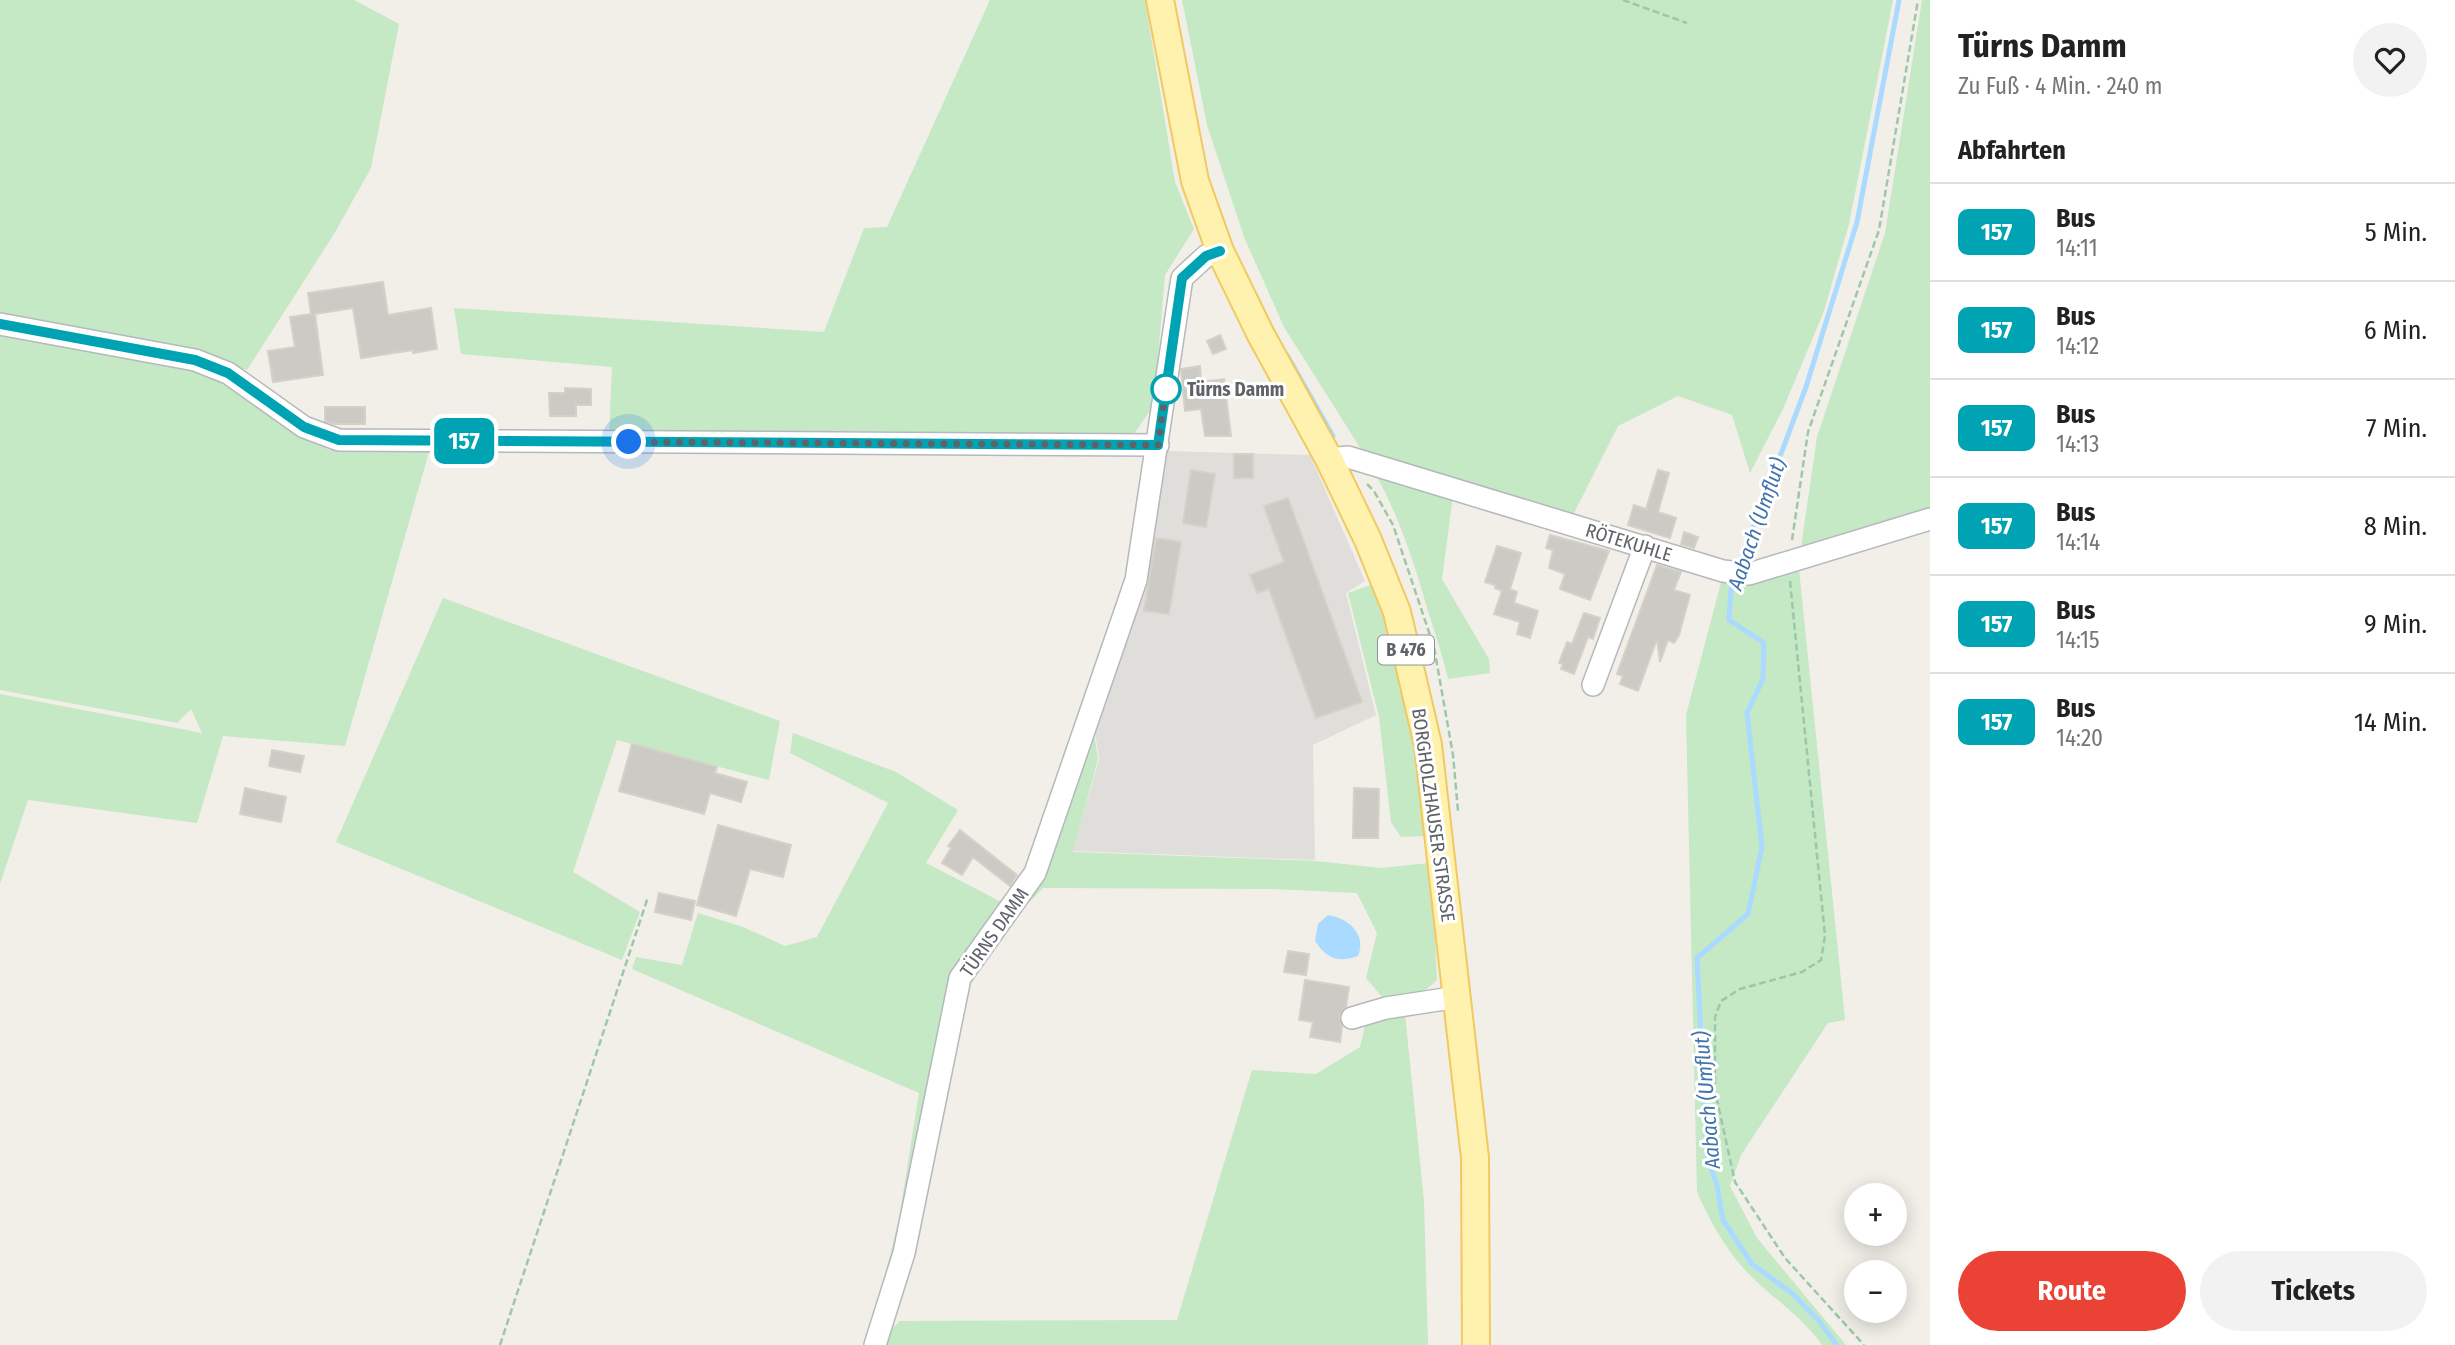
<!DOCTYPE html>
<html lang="de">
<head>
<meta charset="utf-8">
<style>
	:root { --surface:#fff; --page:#f2f2f2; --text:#222; --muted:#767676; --line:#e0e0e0; --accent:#ea4335 }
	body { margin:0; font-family:"Fira Sans Condensed",sans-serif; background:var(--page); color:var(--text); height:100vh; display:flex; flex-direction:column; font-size:26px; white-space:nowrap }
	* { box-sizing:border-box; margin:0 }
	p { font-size:23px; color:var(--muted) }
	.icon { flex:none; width:38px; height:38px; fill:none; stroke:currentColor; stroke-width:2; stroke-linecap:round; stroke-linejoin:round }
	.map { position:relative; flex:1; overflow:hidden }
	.panel { display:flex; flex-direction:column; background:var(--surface); width:525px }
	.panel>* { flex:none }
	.badge { padding:0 14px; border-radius:10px; font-size:24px; line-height:46px }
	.controls { position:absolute; left:1844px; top:1183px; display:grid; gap:14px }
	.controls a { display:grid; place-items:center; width:63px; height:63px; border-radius:50%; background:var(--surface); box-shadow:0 4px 18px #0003; font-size:35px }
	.you { position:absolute; width:35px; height:35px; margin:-18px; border:5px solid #fff; border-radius:50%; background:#1a73e8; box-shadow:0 0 0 10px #1a73e833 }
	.map>.badge { position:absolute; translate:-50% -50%; box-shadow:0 0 0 4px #fff }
	h2 { padding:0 28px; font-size:26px; line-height:63px }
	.round { display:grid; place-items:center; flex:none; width:74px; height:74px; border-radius:37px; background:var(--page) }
	.overview { display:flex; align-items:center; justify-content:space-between; height:119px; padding:0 28px }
	h1 { font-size:33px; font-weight:700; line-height:52px }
	.button { display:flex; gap:14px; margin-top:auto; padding:14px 28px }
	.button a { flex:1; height:80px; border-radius:42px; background:var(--accent); color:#fff; font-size:28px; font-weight:700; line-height:80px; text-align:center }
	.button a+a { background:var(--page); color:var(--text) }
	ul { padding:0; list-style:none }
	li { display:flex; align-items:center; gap:21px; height:98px; padding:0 28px; border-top:2px solid var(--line) }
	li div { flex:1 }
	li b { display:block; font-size:26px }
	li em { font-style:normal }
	li .badge { min-width:77px; font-weight:700; text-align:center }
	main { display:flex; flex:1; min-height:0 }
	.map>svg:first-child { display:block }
	.industrial { fill:#e0deda }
	.green { fill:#c5e8c5 }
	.water { fill:#aadaff }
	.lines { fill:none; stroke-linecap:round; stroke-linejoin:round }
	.stream { stroke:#aadaff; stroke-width:5 }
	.building { fill:#cccac5; stroke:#d6d1c6; stroke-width:2 }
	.minor-casing { stroke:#b5b8bc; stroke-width:24 }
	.major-casing { stroke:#f2c960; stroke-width:30 }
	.path { stroke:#9cc7a9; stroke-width:2.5; stroke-dasharray:7 3.5; stroke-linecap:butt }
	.minor { stroke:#fff; stroke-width:21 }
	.major { stroke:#fff2af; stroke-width:26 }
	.line-casing { stroke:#fff; stroke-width:16 }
	.line { stroke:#00a3b4; stroke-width:10 }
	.walk { stroke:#5f6368; stroke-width:7; stroke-dasharray:0 12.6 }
	.stop-dot { fill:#fff; stroke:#00a3b4; stroke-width:3.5 }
	.labels { text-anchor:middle; stroke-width:6; stroke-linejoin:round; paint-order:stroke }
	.shield { fill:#fff; stroke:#8f9295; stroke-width:2 }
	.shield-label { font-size:18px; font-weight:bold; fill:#5f6368 }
	.stop-label { font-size:19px; font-weight:bold; fill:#5f6368; stroke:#fff; text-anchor:start }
	.street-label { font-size:19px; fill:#5f6368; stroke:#fff }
	.water-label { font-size:21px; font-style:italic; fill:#4174aa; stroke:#fff }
</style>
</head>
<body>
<main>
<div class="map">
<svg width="1930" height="1345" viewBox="0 0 1930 1345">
	<rect width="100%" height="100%" fill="#f1efe8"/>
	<!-- industrial -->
	<path class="industrial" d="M1167,451L1310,455L1365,581L1346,593L1376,715L1313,745L1315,860L1073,851L1099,759L1095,732L1146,583Z"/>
	<!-- green -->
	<path class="green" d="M0,0H354L399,24L371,168L334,234L247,370L184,350L0,316Z
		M990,0H1145L1175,182L1194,229L1165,275L1154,405L1133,435L848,431L609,436L612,367L461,354L454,308L824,332L864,228L887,227Z
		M1182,0H1893L1849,224L1824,311L1783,409L1750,473L1732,415L1678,396L1618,426L1572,517L1364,454L1284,327L1244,237L1207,125Z
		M1922,0H1930V512L1800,554L1817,437L1885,233Z
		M0,333L207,371L330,450L429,452L345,746L223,736L197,823L28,800L0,884V694L202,733L191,709L177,723L0,690Z
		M1373,470L1453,496L1442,579L1489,659L1490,673L1448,679C1443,656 1435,634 1428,611C1414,562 1399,515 1373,470Z
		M1799,569L1845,1020L1828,1023L1741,1155L1730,1186L1757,1238L1846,1345H1822C1801,1315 1769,1296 1745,1270C1724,1247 1709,1219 1697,1192L1686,715L1722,579Z
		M1373,584L1396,657L1430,822L1427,836L1401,837L1391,822L1379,717L1348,593Z
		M443,598L780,721L769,780L617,740L573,872L640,912L622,960L336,842Z
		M793,733L896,772L958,810L926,863L1015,909L1042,874L1054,852L1094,733L1098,759L1073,852L1316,861L1381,868L1429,863L1433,893L1437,980L1422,993L1383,998L1366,978L1377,933L1357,893L1274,889L1043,888L1002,931L965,980L895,1309L878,1304L899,1219L919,1093L632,969L636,957L682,965L698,913L743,927L785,946L817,937L888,803L790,753Z
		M1405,1014L1424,1201L1428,1345H884L889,1331L900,1321L1177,1320L1252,1070L1316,1074L1360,1047L1366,1021Z"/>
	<!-- water -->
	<path class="water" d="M1328,915C1348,918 1367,934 1358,956C1338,963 1327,959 1315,941L1318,924Z"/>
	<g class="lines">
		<!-- stream -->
		<path class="stream" d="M1287,355L1333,436
			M1738,568L1806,387L1857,222L1899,0
			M1735,577L1731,590L1729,620L1764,643L1763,679L1747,713L1762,847L1748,914L1697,958L1707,1156L1717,1185L1723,1220L1752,1264L1792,1293L1819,1321L1837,1345"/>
	</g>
	<!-- building -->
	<path class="building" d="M383,282L388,315L431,308L437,349L413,353V350L361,358L353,308L315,314L323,375L273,382L268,351L295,347L290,317L311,314L308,293Z
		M1220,335L1226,349L1213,354L1207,341Z
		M1200,366L1201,382L1224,379L1231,436H1205L1201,409L1185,411L1181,369Z
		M565,388L591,389V405H576V416H550L549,393H565Z
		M325,407H365V424H334L325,421Z
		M1234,454H1253V478H1234Z
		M1191,470L1215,474L1206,527L1183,523Z
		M1658,470L1669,473L1658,512L1676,518L1670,538L1628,525L1634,505L1646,509Z
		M1288,498L1362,702L1316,718L1269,589L1257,593L1250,575L1284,562L1264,506Z
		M1684,532L1698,537L1694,548L1681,544Z
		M1550,535L1609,551L1590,600L1560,589L1565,574L1549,568L1553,550L1546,548Z
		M1156,538L1181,542L1169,614L1144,611Z
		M1497,546L1521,553L1510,589L1517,592L1514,603L1538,611L1530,638L1517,634L1520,622L1494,614L1502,591L1495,588V585L1485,582Z
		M1657,565L1681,572L1674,590L1690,595L1679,635L1674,643L1668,640L1660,662L1657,639L1638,691L1620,684L1623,676L1617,674Z
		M1584,613L1600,618L1593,639L1588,637L1574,674L1561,669L1563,664L1559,663L1567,642L1572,644Z
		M632,744L717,767L715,773L747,782L741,802L710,793L704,814L619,791Z
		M272,750L304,756L300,772L269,766Z
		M245,788L286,797L281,822L240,814Z
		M1354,788L1379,789L1378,838H1353Z
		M718,825L791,845L783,877L750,869L736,916L697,905Z
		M960,830L1017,875L1010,886L973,857L962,875L942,863L951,848L948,846Z
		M659,893L695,901L691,920L655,912Z
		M1288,951L1309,954L1306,975L1284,972Z
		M1305,980L1349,987L1346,1007L1339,1016L1342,1027L1340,1042L1310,1037L1313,1022L1299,1020Z"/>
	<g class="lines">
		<defs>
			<path id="minor" d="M0,324L195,360L228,373L304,427L339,440L1158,445
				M1329,459L1348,457L1723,571L1749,574L1930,519
				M1593,685L1645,546
				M1352,1018L1386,1008L1458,997
				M875,1345L904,1253L960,978L1035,873L1136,580L1182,278L1206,256L1220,251"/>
			<path id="major" d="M1160,0L1195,181L1220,251L1261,335L1329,459L1368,540L1397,612L1428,745L1475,1158L1476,1345"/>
		</defs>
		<!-- minor casing -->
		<use href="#minor" class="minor-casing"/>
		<!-- major casing -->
		<use href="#major" class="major-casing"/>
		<!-- path -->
		<path class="path" d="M1623,0L1687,23
			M1367,484L1374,491L1393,525L1434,647L1453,755L1458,811
			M1792,540L1808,432L1879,230L1918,0
			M1790,581L1825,936L1821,960L1802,972L1740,989L1721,1001L1715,1017V1091L1735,1182L1785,1258L1864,1345
			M500,1345L648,897"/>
		<!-- minor -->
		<use href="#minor" class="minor"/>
		<!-- major -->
		<use href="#major" class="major"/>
	</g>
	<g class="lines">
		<defs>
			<path id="line" d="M0,324L195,360L228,373L304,427L339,440L1158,445L1182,278L1206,256L1220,251"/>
		</defs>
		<!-- line casing -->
		<use href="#line" class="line-casing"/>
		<!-- line -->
		<use href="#line" class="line"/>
		<!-- walk -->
		<path class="walk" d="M629,442L1158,445L1166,389"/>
	</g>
	<!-- markers -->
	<circle class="stop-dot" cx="1166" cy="389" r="14"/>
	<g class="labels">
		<!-- shield labels -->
		<rect class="shield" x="1378" y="635.5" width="56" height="29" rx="5"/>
		<g class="shield-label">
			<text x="1406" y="656">B 476</text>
		</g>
		<!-- stop labels -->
		<g class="stop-label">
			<text x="1187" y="396">Türns Damm</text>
		</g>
		<!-- street labels -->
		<g class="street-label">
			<text transform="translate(1629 542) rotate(17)" y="7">RÖTEKUHLE</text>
			<text transform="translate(1434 815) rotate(82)" y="7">BORGHOLZHAUSER STRASSE</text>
			<text transform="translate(994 932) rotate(-55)" y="7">TÜRNS DAMM</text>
		</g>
		<!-- water labels -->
		<g class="water-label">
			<text transform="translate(1757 524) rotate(-71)" y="7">Aabach (Umflut)</text>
			<text transform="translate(1707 1100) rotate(-95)" y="7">Aabach (Umflut)</text>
		</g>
	</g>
</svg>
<div class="controls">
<a>+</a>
<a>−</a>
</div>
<div class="you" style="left:629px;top:442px"></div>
<b class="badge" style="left:464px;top:441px;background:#00a3b4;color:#fff">157</b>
</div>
<section class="panel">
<div class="overview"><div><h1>Türns Damm</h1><p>Zu Fuß · 4 Min. · 240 m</p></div><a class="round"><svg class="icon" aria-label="heart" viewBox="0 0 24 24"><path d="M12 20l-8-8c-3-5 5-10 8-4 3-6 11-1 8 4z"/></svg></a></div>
<h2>Abfahrten</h2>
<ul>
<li><span class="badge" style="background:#00a3b4;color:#fff">157</span><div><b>Bus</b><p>14:11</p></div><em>5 Min.</em></li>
<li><span class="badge" style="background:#00a3b4;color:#fff">157</span><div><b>Bus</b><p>14:12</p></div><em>6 Min.</em></li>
<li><span class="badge" style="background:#00a3b4;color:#fff">157</span><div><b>Bus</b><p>14:13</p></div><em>7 Min.</em></li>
<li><span class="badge" style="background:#00a3b4;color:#fff">157</span><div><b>Bus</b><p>14:14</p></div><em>8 Min.</em></li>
<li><span class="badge" style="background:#00a3b4;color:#fff">157</span><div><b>Bus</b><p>14:15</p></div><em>9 Min.</em></li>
<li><span class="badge" style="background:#00a3b4;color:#fff">157</span><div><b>Bus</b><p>14:20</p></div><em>14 Min.</em></li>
</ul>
<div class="button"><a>Route</a><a>Tickets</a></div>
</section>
</main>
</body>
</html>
